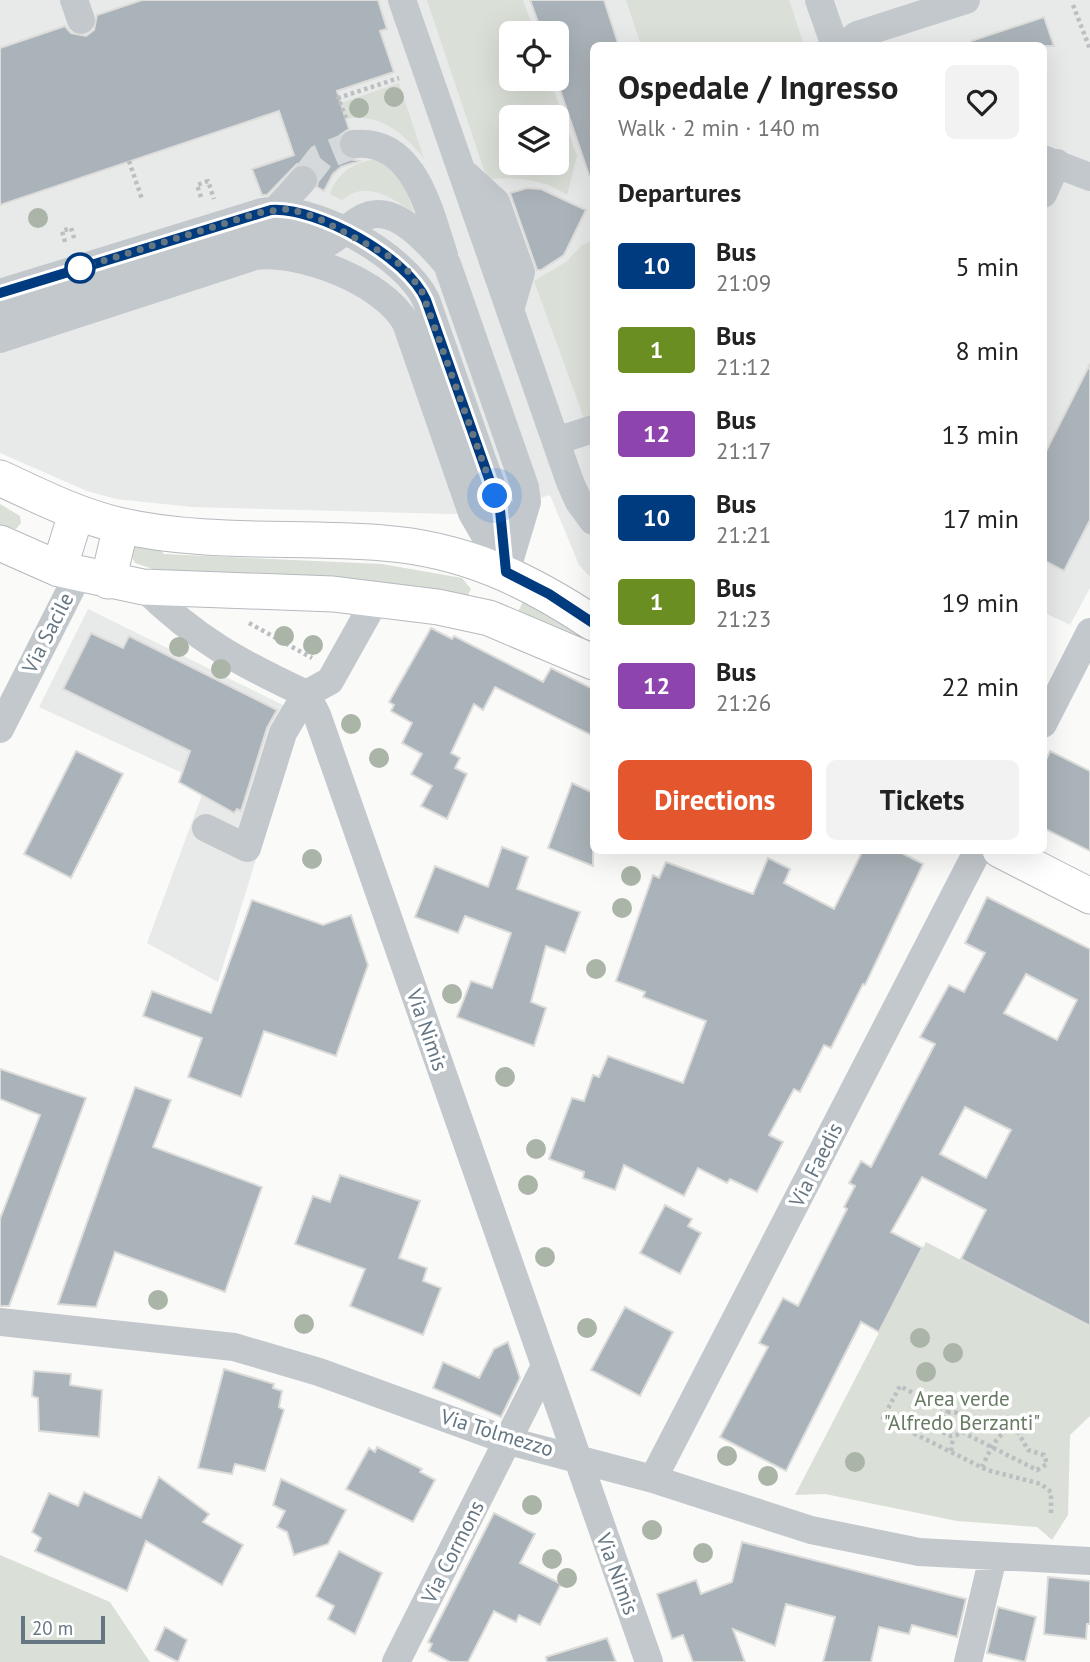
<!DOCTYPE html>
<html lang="en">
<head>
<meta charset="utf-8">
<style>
	:root { --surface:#fff; --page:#f2f2f2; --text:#222; --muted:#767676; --accent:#e4572e }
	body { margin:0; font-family:"PT Sans",sans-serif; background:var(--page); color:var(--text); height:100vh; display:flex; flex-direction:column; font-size:26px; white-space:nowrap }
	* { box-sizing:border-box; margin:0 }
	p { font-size:23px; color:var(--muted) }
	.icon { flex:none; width:38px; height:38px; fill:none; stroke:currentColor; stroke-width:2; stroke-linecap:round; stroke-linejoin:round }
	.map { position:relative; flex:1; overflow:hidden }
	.sheet { position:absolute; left:590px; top:42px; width:457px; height:812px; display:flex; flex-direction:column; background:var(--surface); border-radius:10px; box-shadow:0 7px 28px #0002 }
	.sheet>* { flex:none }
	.badge { padding:0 14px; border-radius:5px; font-size:24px; line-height:46px }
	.controls { position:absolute; left:499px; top:21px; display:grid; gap:14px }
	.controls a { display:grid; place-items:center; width:70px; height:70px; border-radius:10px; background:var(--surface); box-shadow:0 7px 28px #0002; font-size:35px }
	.scale { position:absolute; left:21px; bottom:18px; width:84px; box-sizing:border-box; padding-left:7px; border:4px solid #657683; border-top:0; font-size:19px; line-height:24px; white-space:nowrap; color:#657683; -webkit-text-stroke:5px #fff; paint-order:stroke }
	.you { position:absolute; width:35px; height:35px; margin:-18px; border:5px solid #fff; border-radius:50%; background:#1a73e8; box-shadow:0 0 0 10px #1a73e833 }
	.map>.badge { position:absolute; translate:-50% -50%; box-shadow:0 0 0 4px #fff }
	h2 { padding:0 28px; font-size:26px; line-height:63px }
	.round { display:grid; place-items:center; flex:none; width:74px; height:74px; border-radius:10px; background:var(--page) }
	.summary { display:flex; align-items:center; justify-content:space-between; height:119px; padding:0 28px }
	h1 { font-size:33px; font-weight:700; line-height:52px }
	.action { display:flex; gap:14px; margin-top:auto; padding:14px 28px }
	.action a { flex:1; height:80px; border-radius:10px; background:var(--accent); color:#fff; font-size:28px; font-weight:700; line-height:80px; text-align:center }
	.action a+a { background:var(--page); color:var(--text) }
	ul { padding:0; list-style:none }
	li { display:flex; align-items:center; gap:21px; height:84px; padding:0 28px }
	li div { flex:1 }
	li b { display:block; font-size:26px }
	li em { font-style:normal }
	li .badge { min-width:77px; font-weight:700; text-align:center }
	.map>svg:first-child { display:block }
	.built { fill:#e8e9e9; fill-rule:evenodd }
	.green { fill:#dadfd7; fill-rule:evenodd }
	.building { fill:#aab3b9; stroke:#dcdcda; stroke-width:2; fill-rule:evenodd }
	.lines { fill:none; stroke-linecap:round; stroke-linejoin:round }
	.minor-tunnel { stroke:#d5d9db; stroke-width:28; stroke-dasharray:28 14; stroke-linecap:butt }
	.major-casing { stroke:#b5babe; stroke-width:37 }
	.path { stroke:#bbbfc2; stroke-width:4.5; stroke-dasharray:3.5 3.5; stroke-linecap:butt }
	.minor { stroke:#c3c8cc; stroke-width:28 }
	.major { stroke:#fff; stroke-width:35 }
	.minor-bridge { stroke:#c3c8cc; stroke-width:28 }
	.tree { fill:#aab4a7 }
	.line-casing { stroke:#fff; stroke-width:16 }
	.line { stroke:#003b80; stroke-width:10 }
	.walk { stroke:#657683; stroke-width:7; stroke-dasharray:0 12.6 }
	.stop-dot { fill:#fff; stroke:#003b80; stroke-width:3.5 }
	.labels { text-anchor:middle; stroke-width:7; stroke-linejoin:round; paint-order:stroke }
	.street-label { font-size:21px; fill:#657683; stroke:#fff }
	.park-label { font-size:21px; fill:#687a64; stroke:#fff }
</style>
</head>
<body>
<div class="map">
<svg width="1090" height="1662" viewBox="0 0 1090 1662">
	<rect width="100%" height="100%" fill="#fafaf8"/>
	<!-- built -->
	<path class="built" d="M0,0H1090V588L1070,625L1043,612V46H593V580L579,565L550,495L500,510L451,514L192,507L116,499L87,491L0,453ZM511,33H556V79H511ZM511,117H556V163H511Z
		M88,609L301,714L218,982L147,943L206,784L39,707Z"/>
	<!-- green -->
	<path class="green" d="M427,0H523L535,33H511V79H550L577,156L567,195C542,178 516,177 487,179ZM511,117H556V163H511Z
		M626,0H789L804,45H641Z
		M399,83L424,159C405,134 380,112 346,119L341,103Z
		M376,159C399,164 406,192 414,212C392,198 365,179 342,200L330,194C338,172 353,163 376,159Z
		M593,240V418L585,421L534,281L566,262L582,245Z
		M0,504L20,516L21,523L16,529L0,525Z
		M152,541L164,554L382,564L462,578L471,589L468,595L461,596L379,582L159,571L135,563L130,553L132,545Z
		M524,600L593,637V653L515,617Z
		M926,1242L1090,1327V1416L1070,1435L1068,1515L1052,1540L1037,1527L957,1521L825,1494L795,1495Z
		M0,1555L110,1602L150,1662H0Z"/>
	<!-- building -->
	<path class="building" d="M142,0H378L387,29L380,31L394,72L337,91L349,129L340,135L339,151L345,158L359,161L341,167L333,174L324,191L317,187L319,176L315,168L306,164H297L267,195H262L252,169L294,155L279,111L0,205V48L65,26L71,33L86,36L94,30L97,15Z
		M530,0H604L619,46H593V175H589L556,78V33H542Z
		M1044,17L1054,46H972L971,41Z
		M527,188L541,189L586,210L564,255L541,270H537L510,193Z
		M1090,364V520L1064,571L1043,560V457Z
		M431,628L452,639L454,636L543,682L551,668L593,689V736L495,687L483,710L474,704L451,753L460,758L455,768L467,774L447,819L421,806L432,786L411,774L422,754L402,743L412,723L391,711L394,705L389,702Z
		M91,633L123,648L129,636L277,710L267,728L241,811L237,809L234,813L179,782L190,751L63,689Z
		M76,751L123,774L71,878L24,854Z
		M1050,751L1090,771V851L1043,828V766Z
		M572,783L593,793V866L548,848Z
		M502,847L528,857L517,889L580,912L565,953L546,946L531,1002L546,1008L534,1046L457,1017L471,981L492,988L511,933L465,916L458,933L415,917L435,866L488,887Z
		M863,850H896L923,864L865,985L863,984L831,1048L824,1045L800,1092L794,1089L769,1135L783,1142L757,1192L730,1179L727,1183L698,1168L684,1196L624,1165L615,1190L583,1178L584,1172L549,1159L572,1098L584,1101L593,1075L599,1077L608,1056L683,1083L706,1021L643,997L645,992L616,981L653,875L659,878L666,862L753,894L768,858L790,869L784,883L834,909Z
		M987,897L1090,949V1326L961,1259L986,1210L922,1177L891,1232L922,1248L879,1332L861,1322L786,1471L720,1437L768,1347L759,1343L783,1298L798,1306L847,1209L844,1207L855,1186L849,1183L861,1161L871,1167L935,1044L920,1037L949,985L964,992L985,953L965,943ZM1026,974L1077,1000L1057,1040L1004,1013ZM965,1107L1011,1130L986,1178L940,1154Z
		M252,900L323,925L351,915L368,965L336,1056L264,1031L241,1097L188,1077L202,1038L143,1016L152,991L211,1013Z
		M0,1069L86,1098L9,1306H0V1219L40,1115L0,1099Z
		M135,1087L171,1100L153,1147L262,1187L225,1292L115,1252L96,1307L58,1304Z
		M340,1175L420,1201L399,1258L427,1268L423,1281L441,1288L423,1335L350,1306L365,1269L295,1244L313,1196L330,1202Z
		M665,1205L692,1219L688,1226L701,1233L680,1274L640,1253Z
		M625,1307L673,1332L640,1396L591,1370Z
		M508,1342L520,1378L501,1417L433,1388L443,1362L479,1378L494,1349Z
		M224,1369L274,1384L273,1388L282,1391L279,1407L284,1410L265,1471L235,1464L232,1474L198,1468Z
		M34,1371L71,1374L70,1385L102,1390L99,1437L39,1431L38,1398L32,1396Z
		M377,1447L422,1469L420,1472L435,1480L413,1522L346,1489L369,1448L375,1452Z
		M159,1477L209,1514L203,1522L243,1545L222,1585L146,1541L127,1591L35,1551L41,1538L32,1532L49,1493L78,1506L84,1492L141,1518Z
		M281,1479L346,1510L328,1544L294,1555L287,1532L277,1527L285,1511L273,1505Z
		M494,1513L535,1534L520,1563L561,1584L540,1625L519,1615L516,1622L494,1611L468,1662H450L429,1651L432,1644L428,1642Z
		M742,1542L966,1599L957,1637L912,1625L909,1634L879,1627L871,1662H823L835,1617L786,1604L775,1646L733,1629L745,1662H693L683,1635L672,1639L657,1594L696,1580L701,1594L732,1582Z
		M339,1551L382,1573L355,1634L328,1619L334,1606L316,1596Z
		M1048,1577L1090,1581V1624H1087L1086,1639L1044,1634Z
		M998,1607L1036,1617L1025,1662L987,1653Z
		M165,1627L187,1640L178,1662L155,1650Z
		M607,1638L616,1662H547L546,1657Z"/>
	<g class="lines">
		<!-- minor-tunnel -->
		<path class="minor-tunnel" d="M303,180L320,158L354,144"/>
		<defs>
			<path id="major" d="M0,478C39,496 76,515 118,525C204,545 295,536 383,543C463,549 527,579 593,623
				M0,543L59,569L143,587L333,594L438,607L489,618L593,662
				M59,569L76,514
				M108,581L121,526
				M1000,850L1090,896"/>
		</defs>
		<!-- major casing -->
		<use href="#major" class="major-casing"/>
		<!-- path -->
		<path class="path" d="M1073,5L1090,49
			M346,118L338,98L399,78
			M129,161L142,199
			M201,197L197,185L208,181L214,199
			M65,242L62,231L71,228L75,241
			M249,623L312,658
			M940 1424a12 12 0 1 1 24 0a12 12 0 1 1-24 0Z
			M949,1412L900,1386L883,1418L987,1470L1041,1484L1051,1492V1514
			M962,1432L1037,1470L1047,1464L1044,1455L1028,1450L1018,1432L1012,1429C996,1433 989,1453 982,1467
			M951,1451L953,1437"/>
		<!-- minor -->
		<path class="minor" d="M74,0L81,20
			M402,0L570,482L579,502L593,521
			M819,0L835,46
			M843,46L857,35L966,0
			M354,144C414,138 429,210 444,255
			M1043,159L1090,177
			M462,171L496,202L521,272L510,310
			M1043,194L1057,163
			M263,224L303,180
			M0,317L245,234L277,233L323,245C340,239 352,220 370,215C399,207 431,246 447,264L525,487L527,502L506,572
			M0,339L255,256C300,250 384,282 406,323L472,513L506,572
			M556,441L593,429
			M490,482L500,510L504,558
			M143,587C197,640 238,662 306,694L330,681L377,597
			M306,694L317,715L649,1662
			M1043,724L1090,632
			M0,729L78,575
			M206,828L247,848L283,733L306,694
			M0,1322L234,1347L319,1372L509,1441L653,1479L811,1530L919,1552L1090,1561
			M653,1479L978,850
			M396,1662L544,1368
			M968,1662L993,1557"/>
		<!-- major -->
		<use href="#major" class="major"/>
		<!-- minor-bridge -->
		<path class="minor-bridge" d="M0,293L262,212C311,202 405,255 426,300L490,482"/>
	</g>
	<!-- trees -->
	<g class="tree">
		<circle cx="394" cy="97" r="10"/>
		<circle cx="359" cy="108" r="10"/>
		<circle cx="38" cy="218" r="10"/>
		<circle cx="284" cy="636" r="10"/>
		<circle cx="313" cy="645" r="10"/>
		<circle cx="179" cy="647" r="10"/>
		<circle cx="221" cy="669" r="10"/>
		<circle cx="351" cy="724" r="10"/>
		<circle cx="379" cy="758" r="10"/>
		<circle cx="312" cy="859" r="10"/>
		<circle cx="631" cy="876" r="10"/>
		<circle cx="622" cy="908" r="10"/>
		<circle cx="596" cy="969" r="10"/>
		<circle cx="452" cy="994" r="10"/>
		<circle cx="505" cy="1077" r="10"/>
		<circle cx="536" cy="1149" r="10"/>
		<circle cx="528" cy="1185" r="10"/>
		<circle cx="545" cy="1257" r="10"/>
		<circle cx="158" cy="1300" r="10"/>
		<circle cx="304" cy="1324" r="10"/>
		<circle cx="587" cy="1328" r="10"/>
		<circle cx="920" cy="1338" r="10"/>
		<circle cx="953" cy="1353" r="10"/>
		<circle cx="926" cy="1372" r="10"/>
		<circle cx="727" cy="1456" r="10"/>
		<circle cx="855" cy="1462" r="10"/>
		<circle cx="768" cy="1476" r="10"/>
		<circle cx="532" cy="1505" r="10"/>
		<circle cx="652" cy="1530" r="10"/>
		<circle cx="703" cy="1553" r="10"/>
		<circle cx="552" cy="1559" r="10"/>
		<circle cx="567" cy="1578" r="10"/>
	</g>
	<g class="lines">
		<defs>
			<path id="line" d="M0,293L271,210C318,207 407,257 426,300L500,510L506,572L549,594L593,623"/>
		</defs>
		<!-- line casing -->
		<use href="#line" class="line-casing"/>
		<!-- line -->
		<use href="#line" class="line"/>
		<!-- walk -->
		<path class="walk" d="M80,268L262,212L289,209L316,217L387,255L407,270L422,292L495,496"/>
	</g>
	<!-- markers -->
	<circle class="stop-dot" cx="80" cy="268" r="14"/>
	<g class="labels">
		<!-- street labels -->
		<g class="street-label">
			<text transform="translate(48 633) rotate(-63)" y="7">Via Sacile</text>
			<text transform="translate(427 1030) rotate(71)" y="7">Via Nimis</text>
			<text transform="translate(816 1165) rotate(-63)" y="7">Via Faedis</text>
			<text transform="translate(497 1433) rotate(17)" y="7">Via Tolmezzo</text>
			<text transform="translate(453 1552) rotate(-63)" y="7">Via Cormons</text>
			<text transform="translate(617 1574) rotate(70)" y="7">Via Nimis</text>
		</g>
		<!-- park labels -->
		<g class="park-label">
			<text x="962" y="1406">Area verde<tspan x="962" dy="24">"Alfredo Berzanti"</tspan></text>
		</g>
	</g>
</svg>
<div class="controls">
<a><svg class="icon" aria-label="locate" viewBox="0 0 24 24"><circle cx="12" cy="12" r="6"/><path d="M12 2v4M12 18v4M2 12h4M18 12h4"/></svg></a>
<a><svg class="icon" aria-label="layers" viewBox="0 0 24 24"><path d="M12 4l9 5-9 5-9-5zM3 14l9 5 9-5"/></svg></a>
</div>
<div class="scale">20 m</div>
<div class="you" style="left:495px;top:496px"></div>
<section class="sheet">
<div class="summary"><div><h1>Ospedale / Ingresso</h1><p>Walk · 2 min · 140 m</p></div><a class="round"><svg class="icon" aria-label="heart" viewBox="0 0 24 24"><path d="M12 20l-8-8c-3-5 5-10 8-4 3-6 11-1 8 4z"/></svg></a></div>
<h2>Departures</h2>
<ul>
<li><span class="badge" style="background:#003b80;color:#fff">10</span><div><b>Bus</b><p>21:09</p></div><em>5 min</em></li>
<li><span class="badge" style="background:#6b8e23;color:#fff">1</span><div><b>Bus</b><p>21:12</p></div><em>8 min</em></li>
<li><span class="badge" style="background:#8e44ad;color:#fff">12</span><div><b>Bus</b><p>21:17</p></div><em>13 min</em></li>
<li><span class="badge" style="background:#003b80;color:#fff">10</span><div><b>Bus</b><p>21:21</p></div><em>17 min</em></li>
<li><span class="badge" style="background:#6b8e23;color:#fff">1</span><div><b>Bus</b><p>21:23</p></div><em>19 min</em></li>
<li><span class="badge" style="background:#8e44ad;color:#fff">12</span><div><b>Bus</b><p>21:26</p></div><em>22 min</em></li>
</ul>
<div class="action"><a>Directions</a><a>Tickets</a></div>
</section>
</div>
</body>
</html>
